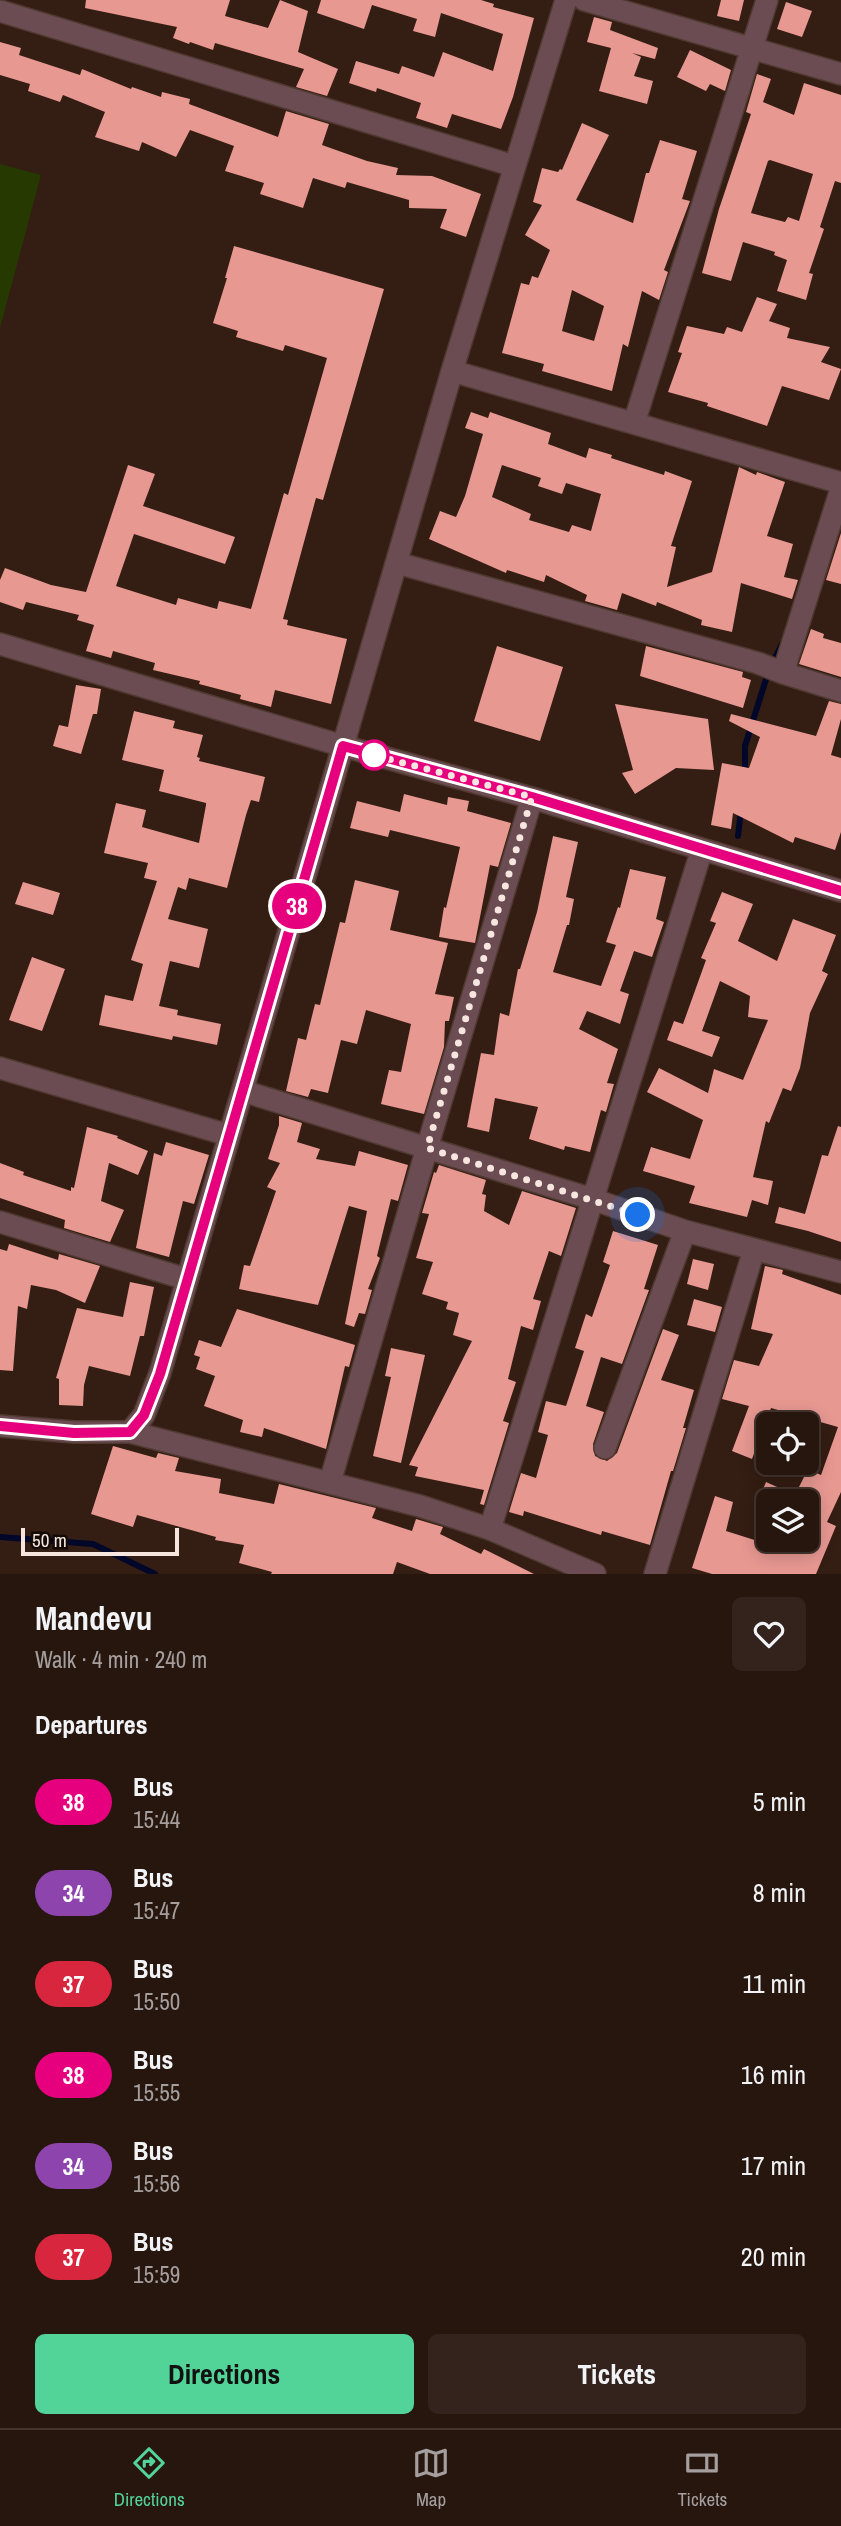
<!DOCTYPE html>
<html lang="en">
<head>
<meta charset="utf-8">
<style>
	:root { --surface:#27160e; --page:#33231c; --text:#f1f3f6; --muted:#a49f9e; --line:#43352e; --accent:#52d397 }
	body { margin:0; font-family:"Archivo Narrow",sans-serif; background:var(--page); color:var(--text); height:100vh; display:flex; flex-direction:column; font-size:26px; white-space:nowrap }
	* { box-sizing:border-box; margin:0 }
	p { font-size:23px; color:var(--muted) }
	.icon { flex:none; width:38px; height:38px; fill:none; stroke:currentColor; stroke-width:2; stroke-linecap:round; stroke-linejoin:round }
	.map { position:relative; height:1574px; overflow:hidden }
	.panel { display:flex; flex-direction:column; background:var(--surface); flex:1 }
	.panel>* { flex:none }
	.badge { padding:0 14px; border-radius:23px; font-size:24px; line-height:46px }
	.buttons { position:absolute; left:756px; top:1412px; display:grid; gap:14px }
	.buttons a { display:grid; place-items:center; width:63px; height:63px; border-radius:10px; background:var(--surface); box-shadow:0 4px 18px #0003,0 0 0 2px var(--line); font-size:35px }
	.scale { position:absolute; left:21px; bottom:18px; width:158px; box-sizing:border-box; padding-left:7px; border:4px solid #f6e6df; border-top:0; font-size:19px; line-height:24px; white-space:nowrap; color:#f6e6df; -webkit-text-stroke:5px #140a06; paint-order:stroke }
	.you { position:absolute; width:35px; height:35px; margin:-18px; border:5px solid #fff; border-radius:50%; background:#1a73e8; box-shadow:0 0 0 10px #1a73e833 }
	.map>.badge { position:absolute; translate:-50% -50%; box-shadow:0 0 0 4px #fff }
	h2 { padding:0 35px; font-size:26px; line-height:63px }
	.round { display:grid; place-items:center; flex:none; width:74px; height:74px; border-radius:10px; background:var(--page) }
	.head { display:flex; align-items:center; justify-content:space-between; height:119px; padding:0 35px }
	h1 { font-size:33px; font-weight:700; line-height:52px }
	.cta { display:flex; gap:14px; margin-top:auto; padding:14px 35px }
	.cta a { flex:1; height:80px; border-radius:10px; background:var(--accent); color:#111; font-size:28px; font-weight:700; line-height:80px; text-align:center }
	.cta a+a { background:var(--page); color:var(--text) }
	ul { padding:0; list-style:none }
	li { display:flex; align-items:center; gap:21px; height:91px; padding:0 35px }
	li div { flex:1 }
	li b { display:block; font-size:26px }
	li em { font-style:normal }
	li .badge { min-width:77px; font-weight:700; text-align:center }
	.dock { display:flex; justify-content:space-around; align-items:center; height:98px; border-top:2px solid var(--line); background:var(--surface); font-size:19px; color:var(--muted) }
	.dock a { display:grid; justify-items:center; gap:4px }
	.dock .selected { color:var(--accent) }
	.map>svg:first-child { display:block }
	.green { fill:#263900 }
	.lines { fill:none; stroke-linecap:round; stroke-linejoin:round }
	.stream { stroke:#000729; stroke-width:6 }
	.building { fill:#e79891; fill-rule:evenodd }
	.street-casing { stroke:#4f3930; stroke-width:24 }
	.street { stroke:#6b4c52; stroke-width:21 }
	.line-casing { stroke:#fff; stroke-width:16 }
	.line { stroke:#e6007e; stroke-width:10 }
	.walk { stroke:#f6e6df; stroke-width:7; stroke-dasharray:0 12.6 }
	.stop-dot { fill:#fff; stroke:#e6007e; stroke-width:3.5 }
</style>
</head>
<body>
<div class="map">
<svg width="841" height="1574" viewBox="0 0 841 1574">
	<rect width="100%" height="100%" fill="#341d13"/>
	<!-- green -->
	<path class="green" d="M0,164L41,175L0,328Z"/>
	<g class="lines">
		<!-- stream -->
		<path class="stream" d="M772,664L782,644
			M745,775V746L767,676
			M738,836L741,810
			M0,1537L93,1544L155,1574"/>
	</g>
	<!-- building -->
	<path class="building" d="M86,0H230L225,16L268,28L280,0L308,11L298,52L338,69L327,96L296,87L304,69L215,43L213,50L190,42L189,44L173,38L177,27L85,8Z
		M321,0H481L494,4L493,7L534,18L513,97L501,129L452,114L447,128L416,118L421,103L377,88L376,92L349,83L356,61L399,74L402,66L434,77L443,52L493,71L503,34L441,13L435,37L413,31L417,19L372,5L364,29L317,13Z
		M721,0H744L739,21L717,16Z
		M786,2L812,11L802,37L777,29Z
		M594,17L612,22L610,30L658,48L655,59L632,53L641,57L634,76L653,81L647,104L599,91L611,48L587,42Z
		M0,42L21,48L19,55L80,75L82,69L131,89L132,87L161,97L162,92L190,99L189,104L278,137L286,111L329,124L322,145L367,161L398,168L396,175L432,176L481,194L466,237L440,228L447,209L409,208V200L347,182L345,188L313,178L303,208L260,194L264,183L225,171L234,146L190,130L176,157L142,142L139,151L95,137L105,112L63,95L60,102L28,91L30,84L0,75Z
		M690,50L731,70L725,91L710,84L706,91L677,77Z
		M757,74L771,79L763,102L794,115L804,83L841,95V183L835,181L820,227L824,229L809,273L813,274L806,300L777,291L787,260L774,255L775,252L743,242L731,281L702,273L719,209L751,114L746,112ZM770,160L813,174L799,221L788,217L785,222L751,213L768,161Z
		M582,123L609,135L576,200L633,223L646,173H649L660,140L697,151L682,199L690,201L664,270L668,272L659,300L642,291L628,347L623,344L612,391L542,371L544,364L502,353L521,283L529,285L532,276L538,278L550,250L525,235L542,205L533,202L542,168L558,172L560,169L562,170ZM572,290L604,306L594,341L562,331Z
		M234,246L384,289L323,500L316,498L283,619L288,620L287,625L347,639L331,704L275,690L271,707L240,699L241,695L199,684L200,681L153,670L155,663L113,651L111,658L86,651L94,625L77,620L79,615L26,602L23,610L0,602V580L5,568L51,585L86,592L128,465L155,474L143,506L235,537L225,564L134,534L116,586L176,605L178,598L217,609L219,601L251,609L284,493L288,495L327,358L285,345L283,351L236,337L238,331L213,323L227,278H225Z
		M757,297L777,304L769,321L790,328L787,338L830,347L821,362L841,369L829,400L782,386L767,426L707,406L708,403L668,392L682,353L678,352L687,326L724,334L727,327L742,332Z
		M471,412L488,418L490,412L551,433L548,444L586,458L589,448L612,455L611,458L664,475L665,471L692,481L671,546L676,547L667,587L712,572L739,467L756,475L757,472L785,482L767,536L793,544L784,577L798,580L792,599L741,583L732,632L701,625L702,620L657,602L656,606L622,593L617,610L585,601L587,595L546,575L544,582L507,570L506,573L429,539L440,511L456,517L465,496L483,434L465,428ZM502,465L541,478L538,486L562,494L566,483L601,494L591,531L572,525L569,532L529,520L531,514L492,497Z
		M841,533V584L826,580Z
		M811,629L824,634L823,638L841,643V677L799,664Z
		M497,646L563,667L540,741L474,721Z
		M646,646L743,672L742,677L751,680L743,708L640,676Z
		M76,685L101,689L97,714H93L81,754L53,746L59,725L68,727Z
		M829,701L841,704V719L831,755L841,758V832L835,850L795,837L793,843L733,813L731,829L711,825L722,763L749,768L760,737L729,721L731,714L816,736Z
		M615,704L708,719L714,770L676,768L635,794L622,773L633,770Z
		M134,711L175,721L173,728L203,735L197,757L200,758L199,761L265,777L259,802L251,800L246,815L227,888L189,878L186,890L178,887L168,919L208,929L199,968L170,961L159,1006L178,1010L177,1015L221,1024L217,1045L173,1036L172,1040L99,1025L105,995L133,1001L143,964L131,960L157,881L144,878L148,863L104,853L116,803L146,810L142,827L199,843L206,805V803L159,791L164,770L122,760Z
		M404,794L447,805L448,797L469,801L467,811L511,823L498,867L490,865L475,943L439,937L444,907L446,908L460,847L390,830L388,837L350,828L357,801L400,812Z
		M553,836L578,842L566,897L574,899L569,925H567L553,972L601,986L616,945L606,942L618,907L620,908L630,869L666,877L656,919L664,922L652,957L634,951L620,991L629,994L620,1024L587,1011L579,1029L618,1049L607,1083L614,1084L606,1112L601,1110L590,1152L565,1146L564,1150L529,1139L538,1107L495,1098L489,1132L467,1127L481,1053L494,1055L500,1013L509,1016L518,969H520L537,912Z
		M355,880L399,891L390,930L448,943L435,994L454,997L449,1021H445L444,1047L424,1114L381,1104L389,1070L401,1072L411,1024L366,1010L357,1044L341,1040L328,1093L311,1089L308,1097L286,1091L298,1038L306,1040L315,1004L320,1005L340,922L345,923Z
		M23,882L60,893L53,915L15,904Z
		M722,892L753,904L738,941L777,961L793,919L836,935L822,971L828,974L810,1013L800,1068L791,1091L783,1088L769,1123L766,1121L753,1177L773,1181L768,1205L752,1200L747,1217L689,1203L695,1186L643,1171L651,1147L690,1159L703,1120L647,1092L659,1068L708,1093L714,1069L743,1080L768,1020L748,1017L750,996L720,981L702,1031L720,1037L712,1057L667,1040L674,1021L683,1024L706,960L701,958L716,923L710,921Z
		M32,957L65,969L42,1031L9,1020Z
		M279,1116L302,1123L297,1142L320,1149L316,1159L355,1166L359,1151L408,1165L398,1201L391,1199L377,1256L380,1258L368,1289L372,1290L365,1314L359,1313L354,1327L345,1324L367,1211L349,1206L318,1305L239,1289L244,1265L250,1266L276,1191L267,1187L280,1163L268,1159L279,1125Z
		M838,1126L841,1127V1242L808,1231L775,1223L779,1207L805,1214L822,1155L828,1156Z
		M87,1127L118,1136L117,1138L148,1151L138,1175L109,1163L101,1201L124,1210L110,1242L64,1228L65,1220L0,1198V1163L24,1172L23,1175L71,1191V1187L74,1188Z
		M166,1142L209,1155L194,1204L183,1201L169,1257L136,1248L154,1153L162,1156Z
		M439,1165L486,1180L482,1194L486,1195L484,1211L509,1225L522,1191L576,1208L561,1256L549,1251L533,1299L541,1301L533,1330L521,1326L508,1379L516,1382L503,1421L509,1423L484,1505L480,1504L484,1490L415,1476L418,1467L409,1465L472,1341L453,1335L459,1313L446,1309L448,1302L422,1294L433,1262L416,1258L429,1214L422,1213L434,1172L436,1173Z
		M613,1231L658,1245L644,1289L649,1290L622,1364L601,1357L586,1406L604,1412L593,1444L595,1456L607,1461L617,1453L663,1329L679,1335L661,1380L694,1390L683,1428H686L673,1471H671L650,1545L602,1531L601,1535L524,1511L523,1516L509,1512L521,1473L536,1478L548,1435L538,1432L546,1401L566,1406L584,1351L575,1348L586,1314L592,1317L610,1265L603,1262Z
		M9,1244L58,1260L59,1254L100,1266L85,1303L56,1290L31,1285L27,1309L18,1306L13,1371L0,1370V1249L7,1251Z
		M693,1259L714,1264L708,1290L687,1284Z
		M765,1266L783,1270L782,1274L841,1295V1492L827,1522L836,1526L816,1574H712L692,1568L715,1496L733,1502L726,1531L764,1543L766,1540H807V1502H770L760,1497L766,1482L795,1495L808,1469L821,1475L838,1427L771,1408L752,1459L732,1451L749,1406L722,1399L734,1360L759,1366L773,1334L751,1329Z
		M130,1282L154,1287L144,1336H140L130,1376L89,1366L84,1385L83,1406L59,1405V1379L56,1378L77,1308L123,1317Z
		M694,1299L722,1307L715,1332L687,1325Z
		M237,1309L355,1345L349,1367L345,1366L326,1449L264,1428L262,1437L240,1432L243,1420L204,1406L215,1376L196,1369L200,1357L194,1355L199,1340L221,1347Z
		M391,1348L425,1355L401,1463L373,1456L391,1377L385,1376Z
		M113,1446L156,1458L158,1453L179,1458L175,1471L221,1479L219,1493L274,1504L279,1484L376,1508L372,1518L412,1531L416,1519L443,1527L440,1534L481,1554L484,1549L534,1574H430L397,1562L393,1574H271L272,1572L239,1563L244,1545L215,1540L216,1537L137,1515L133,1527L91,1514Z"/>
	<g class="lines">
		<defs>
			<path id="street" d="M584,0L841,74
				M0,11L514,166
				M452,371L841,483
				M634,423L767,0
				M397,563L758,663L783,673L841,489
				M0,644L343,746L452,371L566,0
				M783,673L841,691
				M0,1068L228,1135
				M243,1091L592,1199L685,1231L841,1272
				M0,1222L186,1279
				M0,1426L74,1432H130L144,1415L160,1373L343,746L532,798L841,891
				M130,1432L420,1506L490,1529L595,1574
				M605,1448L685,1231
				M330,1482L427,1148L532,798
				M490,1529L702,849
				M655,1574L754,1250"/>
		</defs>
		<!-- street casing -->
		<use href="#street" class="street-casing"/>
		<!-- street -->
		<use href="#street" class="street"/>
	</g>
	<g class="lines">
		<defs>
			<path id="line" d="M0,1426L74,1433L130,1432L144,1415L160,1374L343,746L532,797L841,891"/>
		</defs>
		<!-- line casing -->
		<use href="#line" class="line-casing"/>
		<!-- line -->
		<use href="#line" class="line"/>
		<!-- walk -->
		<path class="walk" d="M374,755L370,754L532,797L427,1148L638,1215"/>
	</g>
	<!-- markers -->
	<circle class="stop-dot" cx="374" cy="755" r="14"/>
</svg>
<div class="buttons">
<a><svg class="icon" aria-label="locate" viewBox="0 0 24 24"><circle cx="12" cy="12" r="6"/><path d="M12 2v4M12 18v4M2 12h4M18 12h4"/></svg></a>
<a><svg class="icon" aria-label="layers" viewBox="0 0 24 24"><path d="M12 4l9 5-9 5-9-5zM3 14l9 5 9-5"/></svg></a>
</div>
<div class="scale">50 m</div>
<div class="you" style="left:638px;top:1215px"></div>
<b class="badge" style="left:297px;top:906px;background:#e6007e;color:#fff">38</b>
</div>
<section class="panel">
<div class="head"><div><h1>Mandevu</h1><p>Walk · 4 min · 240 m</p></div><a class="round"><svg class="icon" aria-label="heart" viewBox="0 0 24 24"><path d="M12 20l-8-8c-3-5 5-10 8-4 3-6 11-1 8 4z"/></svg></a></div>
<h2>Departures</h2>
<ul>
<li><span class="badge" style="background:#e6007e;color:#fff">38</span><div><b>Bus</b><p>15:44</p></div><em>5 min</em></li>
<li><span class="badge" style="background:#8e44ad;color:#fff">34</span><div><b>Bus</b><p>15:47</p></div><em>8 min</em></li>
<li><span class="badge" style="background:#d7263d;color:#fff">37</span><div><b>Bus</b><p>15:50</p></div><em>11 min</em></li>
<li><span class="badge" style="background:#e6007e;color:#fff">38</span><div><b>Bus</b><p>15:55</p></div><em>16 min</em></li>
<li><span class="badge" style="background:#8e44ad;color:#fff">34</span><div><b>Bus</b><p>15:56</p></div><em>17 min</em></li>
<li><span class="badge" style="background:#d7263d;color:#fff">37</span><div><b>Bus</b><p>15:59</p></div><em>20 min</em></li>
</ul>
<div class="cta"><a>Directions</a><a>Tickets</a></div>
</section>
<nav class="dock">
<a class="selected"><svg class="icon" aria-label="directions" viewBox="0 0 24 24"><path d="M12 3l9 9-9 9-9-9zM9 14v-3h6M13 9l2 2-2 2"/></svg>Directions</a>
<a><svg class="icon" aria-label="map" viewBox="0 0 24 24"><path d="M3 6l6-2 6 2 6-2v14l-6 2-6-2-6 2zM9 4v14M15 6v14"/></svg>Map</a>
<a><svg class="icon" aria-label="tickets" viewBox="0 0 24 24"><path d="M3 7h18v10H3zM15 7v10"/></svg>Tickets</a>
</nav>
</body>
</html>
